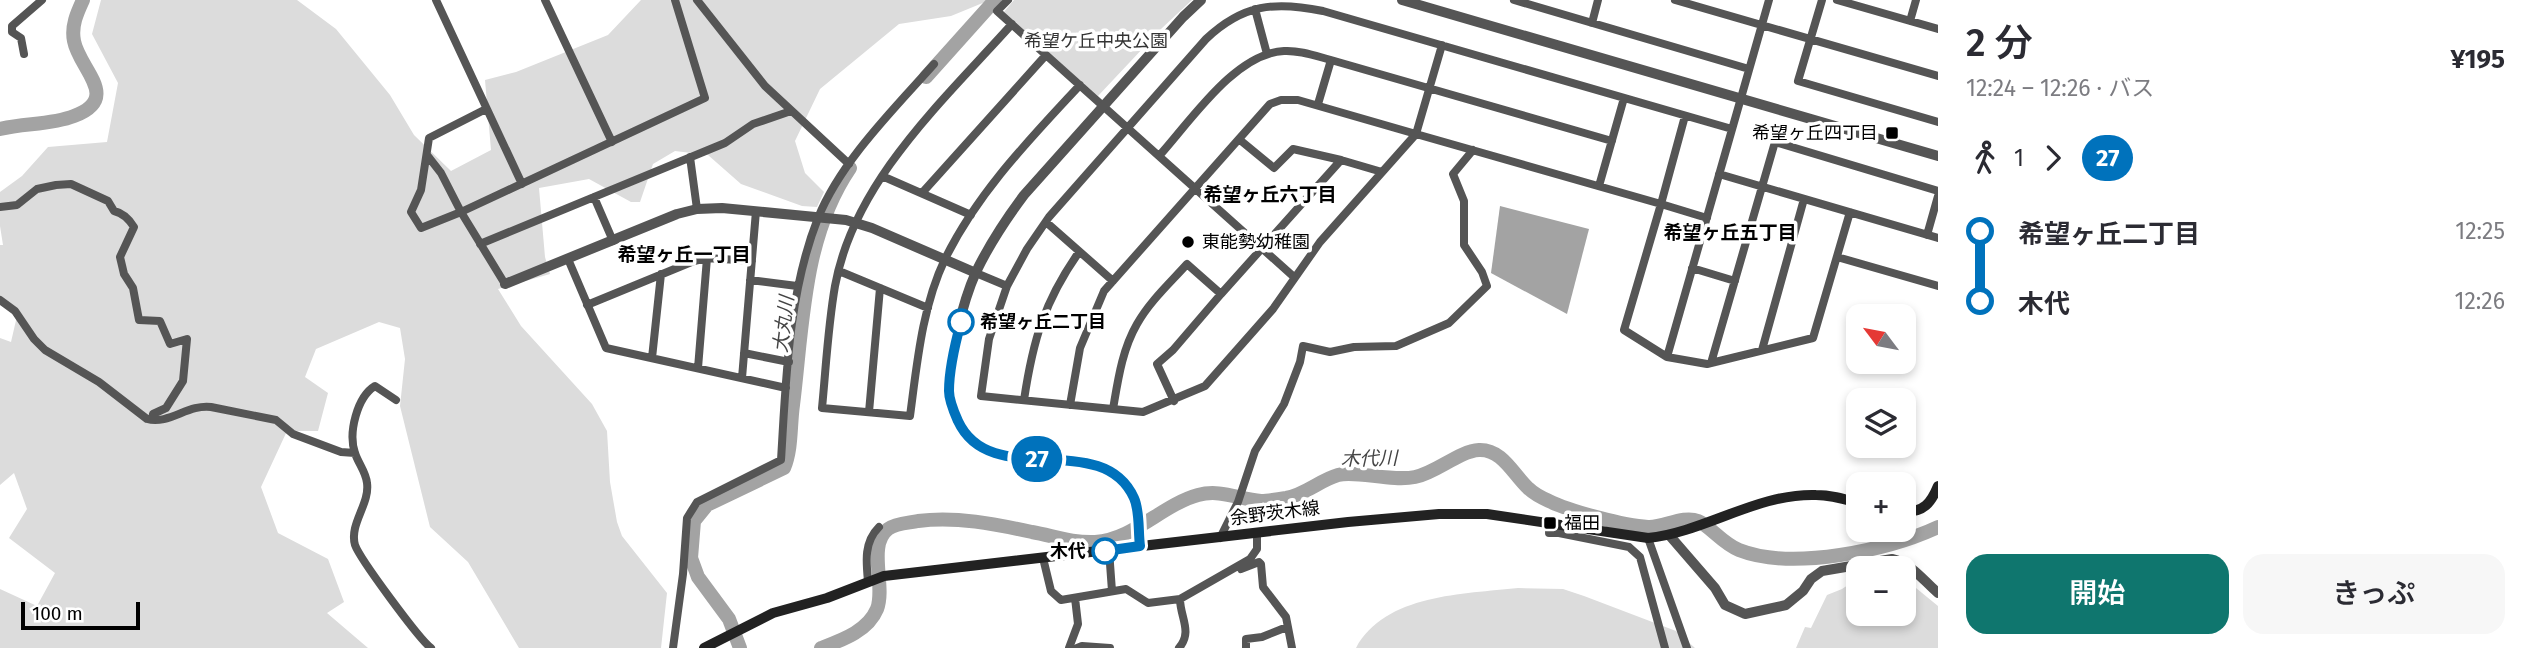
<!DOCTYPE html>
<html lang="ja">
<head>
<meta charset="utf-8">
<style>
	:root { --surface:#fff; --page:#f7f7f7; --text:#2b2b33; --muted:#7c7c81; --accent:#0f766e }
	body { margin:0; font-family:"Fira Sans","Noto Sans JP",sans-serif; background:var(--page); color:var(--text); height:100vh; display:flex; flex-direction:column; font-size:26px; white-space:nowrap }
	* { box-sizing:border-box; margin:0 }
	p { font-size:23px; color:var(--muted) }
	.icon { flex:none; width:38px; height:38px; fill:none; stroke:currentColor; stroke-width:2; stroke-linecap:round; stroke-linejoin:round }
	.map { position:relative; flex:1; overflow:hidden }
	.details { display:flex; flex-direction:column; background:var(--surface); width:595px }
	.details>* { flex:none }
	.badge { padding:0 14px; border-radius:23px; font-size:24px; line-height:46px }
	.needle { width:46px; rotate:302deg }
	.fabs { position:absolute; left:1846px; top:304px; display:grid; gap:14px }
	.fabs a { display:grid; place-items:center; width:70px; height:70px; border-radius:14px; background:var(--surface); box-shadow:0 4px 10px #0003; font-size:35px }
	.scale { position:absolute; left:21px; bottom:18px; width:119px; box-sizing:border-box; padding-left:7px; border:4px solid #000; border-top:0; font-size:19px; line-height:24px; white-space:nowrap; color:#000; -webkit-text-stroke:5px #fff; paint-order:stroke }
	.map>.badge { position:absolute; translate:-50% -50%; box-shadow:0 0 0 4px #fff }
	.legs { display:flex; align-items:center; gap:10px; height:77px; padding:0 28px; font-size:23px }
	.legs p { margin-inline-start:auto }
	.summary { display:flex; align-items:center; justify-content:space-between; height:119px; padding:0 28px }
	h1 { font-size:38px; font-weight:600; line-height:52px }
	.cta { display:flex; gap:14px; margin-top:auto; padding:14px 28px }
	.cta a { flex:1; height:80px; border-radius:21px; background:var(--accent); color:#fff; font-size:28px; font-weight:600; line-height:80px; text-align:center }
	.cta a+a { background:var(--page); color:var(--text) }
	ul { padding:0 28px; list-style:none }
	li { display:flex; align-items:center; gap:24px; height:70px; font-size:26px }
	li i { display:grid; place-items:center; width:10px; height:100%; margin:0 9px; background:currentColor }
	li i::after { content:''; width:18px; height:18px; margin:-9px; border:5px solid; border-radius:50%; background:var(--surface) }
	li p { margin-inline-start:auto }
	li:first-child i { background:linear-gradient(#0000 50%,currentColor 0) }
	li:last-child i { background:linear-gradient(currentColor 50%,#0000 0) }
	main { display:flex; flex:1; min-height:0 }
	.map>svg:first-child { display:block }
	.green { fill:#dcdcdc }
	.water { fill:#a3a3a3 }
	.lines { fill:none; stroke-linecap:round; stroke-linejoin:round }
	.river { stroke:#a3a3a3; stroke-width:14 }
	.minor { stroke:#555; stroke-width:8 }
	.tertiary { stroke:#555; stroke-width:10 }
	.secondary { stroke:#222; stroke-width:10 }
	.line-1-casing { stroke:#fff; stroke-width:16 }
	.line-1 { stroke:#0072bc; stroke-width:10 }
	.poi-dot { fill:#000; stroke:#fff; stroke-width:2.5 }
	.stop-1-dot { fill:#fff; stroke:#0072bc; stroke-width:3.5 }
	.labels { text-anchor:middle; stroke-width:7; stroke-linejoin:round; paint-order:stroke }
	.park-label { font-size:18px; fill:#333; stroke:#fff }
	.poi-label { font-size:18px; fill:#000; stroke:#fff; text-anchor:start }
	.stop-label { font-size:18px; font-weight:bold; fill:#000; stroke:#fff; text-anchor:start }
	.street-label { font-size:18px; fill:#000; stroke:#fff }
	.neighbourhood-label { font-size:19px; font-weight:bold; fill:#000; stroke:#fff }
	.water-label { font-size:19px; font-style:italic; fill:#444; stroke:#fff }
</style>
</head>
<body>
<main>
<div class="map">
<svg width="1938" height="648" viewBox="0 0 1938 648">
	<rect width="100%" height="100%" fill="#fff"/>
	<!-- green -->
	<path class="green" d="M101,0H297L336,29L390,95L414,135L451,171L491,150L485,80L516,72L608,35L641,0H990L951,16L899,24L820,89L795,141L805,173L824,192L817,207L802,206L741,184L708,155L675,151L653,164L640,202H631L589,179L539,188L545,257L550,274L498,289L521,326L592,404L607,431L610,482L617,522L622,536L667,593L661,648H519L468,562L430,527L400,406L405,359L400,328L379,322L316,349L305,377L328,393L318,431H287L261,487L278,533L328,559L344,602L327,613L368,648H0V589L37,606L55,573L9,538L27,509L14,473L0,485V338L11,342L17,316L0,301V245H3L0,226V192L22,176L48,147L107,142L118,83L92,34Z
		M1014,0H1192L1161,29L1098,96L1003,13Z
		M1854,581H1858V614H1904V583L1916,588L1938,606V648H1796L1805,627L1811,628L1827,595L1842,589Z
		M1518,588L1563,589L1584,596L1676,631L1695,648H1356C1385,594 1464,594 1518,588Z"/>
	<!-- water -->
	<path class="water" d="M1500,206L1589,229L1567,314L1491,273Z"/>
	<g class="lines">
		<!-- river -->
		<path class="river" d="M926,77L995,0
			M0,129C24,123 51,125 74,116C122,98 79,69 74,41C71,26 77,13 83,0
			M740,648L729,619L698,577L691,558L694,521L707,505L784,468C792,449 790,426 793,405C803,324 803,237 850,168
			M821,648C842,640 868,631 877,609C886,586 867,545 888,529C896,523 909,523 918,521C956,516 995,524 1032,532C1054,536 1072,543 1095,542C1133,540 1162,505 1198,495C1220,489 1239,499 1261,501C1269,501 1278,499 1286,498C1305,495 1320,480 1338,475C1356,470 1391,482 1415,477C1436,473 1459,451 1479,450C1502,449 1513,474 1528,488C1533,493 1542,498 1549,501C1569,511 1625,526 1648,527C1663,528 1683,515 1698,521C1710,526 1722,543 1739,550C1792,571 1889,550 1938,527"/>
		<!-- minor -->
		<path class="minor" d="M436,0L522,184
			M545,0L612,142
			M697,0L765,86L849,164
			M1008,0L997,11L1294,277
			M1514,0L1749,69
			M1675,0L1938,76
			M1822,0L1798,81L1938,122
			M1837,0L1938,29
			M1255,9L1267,54
			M1910,21L1916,0
			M1592,23L1598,0
			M1012,24C944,100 854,181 835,286C828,326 826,367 822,408L910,416C917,364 922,307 945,259C978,192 1030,139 1080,85
			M24,54L21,38L12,32V26L42,0
			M1318,104L1331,60
			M486,109L429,138L421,190L411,212L421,228L461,212L705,98L675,0
			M1685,116L1661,204L1707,218
			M1732,129L1323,11C1275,1 1243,4 1206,39L1049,217L1027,249L1007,286L989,339L981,396L1143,412L1205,386L1273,309L1320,242L1416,134L1661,204L1624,330L1667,357L1707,364L1813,338L1850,212
			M1240,140L1274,168L1293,149L1341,160
			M427,155L441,173L461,212L505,284
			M1159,156C1190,122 1235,53 1284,51C1300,50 1316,56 1331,60L1612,141
			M690,157L697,209
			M1719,174L1938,238
			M882,176L971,215
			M1599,186L1624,98
			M922,193L1046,55
			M594,197L613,241
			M0,207L17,205L37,189L56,185L71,184L108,201L114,211C123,213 129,219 134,227L120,257L124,274L133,288L139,320L160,321L170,344L187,339L183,381L166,408L153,414L152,420
			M1046,222L1113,281
			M1927,235L1938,196
			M480,244L725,143L753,124L791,111
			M1837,257L1938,286
			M568,259L606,348L786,388
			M1692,268L1735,281
			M839,271L928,308
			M976,273L1007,286
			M750,280L797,286
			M1221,294L1341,160L1382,172
			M0,300L15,311L34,339L45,350L99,382L147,419C169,425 188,404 211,407L276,420L293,434L341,452L355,453
			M587,305L694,261L707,258L752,261
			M1762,350L1804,199
			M744,353L789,362
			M1667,357L1769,0
			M652,358L661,274
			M1711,363L1775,142L1938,191
			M698,368L707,258
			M742,378L756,211
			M396,400L375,386C357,397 348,433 355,453C358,463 366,472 367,483C370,504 349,524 355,545C360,559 419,639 431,648
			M1024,400C1033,340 1044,302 1079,252
			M1070,405L1080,348L1104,291L1270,104L1281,100H1298L1416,134L1442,45
			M1113,409C1118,380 1122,350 1137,324C1150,301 1170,283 1187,264L1221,294L1173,350L1157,364L1174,401
			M869,412L880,288
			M1549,533H1559L1629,547L1640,557L1665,648
			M1220,538L1238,502L1255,451L1284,404L1300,362L1303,346L1330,352L1354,347L1396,346L1449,323L1487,286L1482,272L1464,245V201L1453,174L1473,150
			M1648,538L1687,648
			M1109,550L1112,591
			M1043,558L1051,591L1061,600L1126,589L1148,603L1180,599
			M1241,569L1259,562L1261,564L1263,587L1286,617L1292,648
			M868,581C866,561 864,542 879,527
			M673,648L683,574L687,518L697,502L781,460C786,380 788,294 818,218C841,161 894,109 934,64
			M1069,648L1078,624L1075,598
			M1077,648L1082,646L1110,648
			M1179,648C1193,632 1180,617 1180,599L1250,559L1257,549V532
			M1246,648V639L1262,637L1287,627"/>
		<!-- tertiary -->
		<path class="tertiary" d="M1402,0L1938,156
			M505,284L677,214L697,209L722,208L846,220L872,228L976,273
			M1670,536L1715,588L1725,605L1745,614L1786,605L1803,591L1811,579L1822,571L1892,559C1911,563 1924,581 1938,593
			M1140,546C1137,519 1138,491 1114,474C1080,450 1026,468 989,451C967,441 949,415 949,391C948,360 963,301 976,272C989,245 1006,219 1024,195L1183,17L1201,0"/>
		<!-- secondary -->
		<path class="secondary" d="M1904,512C1924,512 1931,503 1938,486
			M704,648L773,613L827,598L884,576L1348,522L1439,514H1487L1648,538C1705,532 1757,493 1816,495C1831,495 1844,499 1858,503"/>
	</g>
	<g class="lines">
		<defs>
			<path id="line-1" d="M961,322C955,344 949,368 949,391C949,401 954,412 958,421C991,492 1102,427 1134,498C1140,511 1138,531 1140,546L1105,551"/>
		</defs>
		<!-- line-1 casing -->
		<use href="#line-1" class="line-1-casing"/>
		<!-- line-1 -->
		<use href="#line-1" class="line-1"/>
	</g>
	<!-- markers -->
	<g class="poi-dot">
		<rect x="1885" y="126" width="14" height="14" rx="3.5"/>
		<circle cx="1188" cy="242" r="7"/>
		<rect x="1543" y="516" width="14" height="14" rx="3.5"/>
	</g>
	<g class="stop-1-dot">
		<circle cx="961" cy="322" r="12"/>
		<circle cx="1105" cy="551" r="12"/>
	</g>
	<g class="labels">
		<!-- park labels -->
		<g class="park-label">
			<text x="1096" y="47">希望ケ丘中央公園</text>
		</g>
		<!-- poi labels -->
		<g class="poi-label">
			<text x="1878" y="139" text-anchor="end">希望ヶ丘四丁目</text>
			<text x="1202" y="248">東能勢幼稚園</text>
			<text x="1564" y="529">福田</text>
		</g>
		<!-- stop labels -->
		<g class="stop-label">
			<text x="980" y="328">希望ヶ丘二丁目</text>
			<text x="1086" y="557" text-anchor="end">木代</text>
		</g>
		<!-- street labels -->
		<g class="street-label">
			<text transform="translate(1275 513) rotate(-7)" y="6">余野茨木線</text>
		</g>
		<!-- neighbourhood labels -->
		<g class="neighbourhood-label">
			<text x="1270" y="201">希望ヶ丘六丁目</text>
			<text x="1730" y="239">希望ヶ丘五丁目</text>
			<text x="684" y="261">希望ヶ丘一丁目</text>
		</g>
		<!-- water labels -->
		<g class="water-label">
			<text transform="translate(783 324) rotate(-83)" y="7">大丸川</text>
			<text transform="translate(1369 458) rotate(-1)" y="7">木代川</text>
		</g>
	</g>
</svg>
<div class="fabs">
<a><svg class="needle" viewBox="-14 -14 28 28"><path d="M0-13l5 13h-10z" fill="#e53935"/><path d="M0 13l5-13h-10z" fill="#7c7c81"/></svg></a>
<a><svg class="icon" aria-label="layers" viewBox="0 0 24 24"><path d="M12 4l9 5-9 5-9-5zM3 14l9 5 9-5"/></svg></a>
<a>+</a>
<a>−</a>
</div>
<div class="scale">100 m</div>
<b class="badge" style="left:1037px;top:459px;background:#0072bc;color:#fff">27</b>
</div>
<section class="details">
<div class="summary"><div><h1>2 分</h1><p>12:24 – 12:26 · バス</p></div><b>¥195</b></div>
<div class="legs"><svg class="icon" aria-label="walk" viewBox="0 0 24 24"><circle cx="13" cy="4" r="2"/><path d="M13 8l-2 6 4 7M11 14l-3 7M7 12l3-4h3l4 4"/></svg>1<svg class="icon" aria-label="forward" viewBox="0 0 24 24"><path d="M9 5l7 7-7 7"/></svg><b class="badge" style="background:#0072bc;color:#fff">27</b></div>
<ul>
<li><i style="color:#0072bc"></i><b>希望ヶ丘二丁目</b><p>12:25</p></li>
<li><i style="color:#0072bc"></i><b>木代</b><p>12:26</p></li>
</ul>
<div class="cta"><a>開始</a><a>きっぷ</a></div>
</section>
</main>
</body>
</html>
